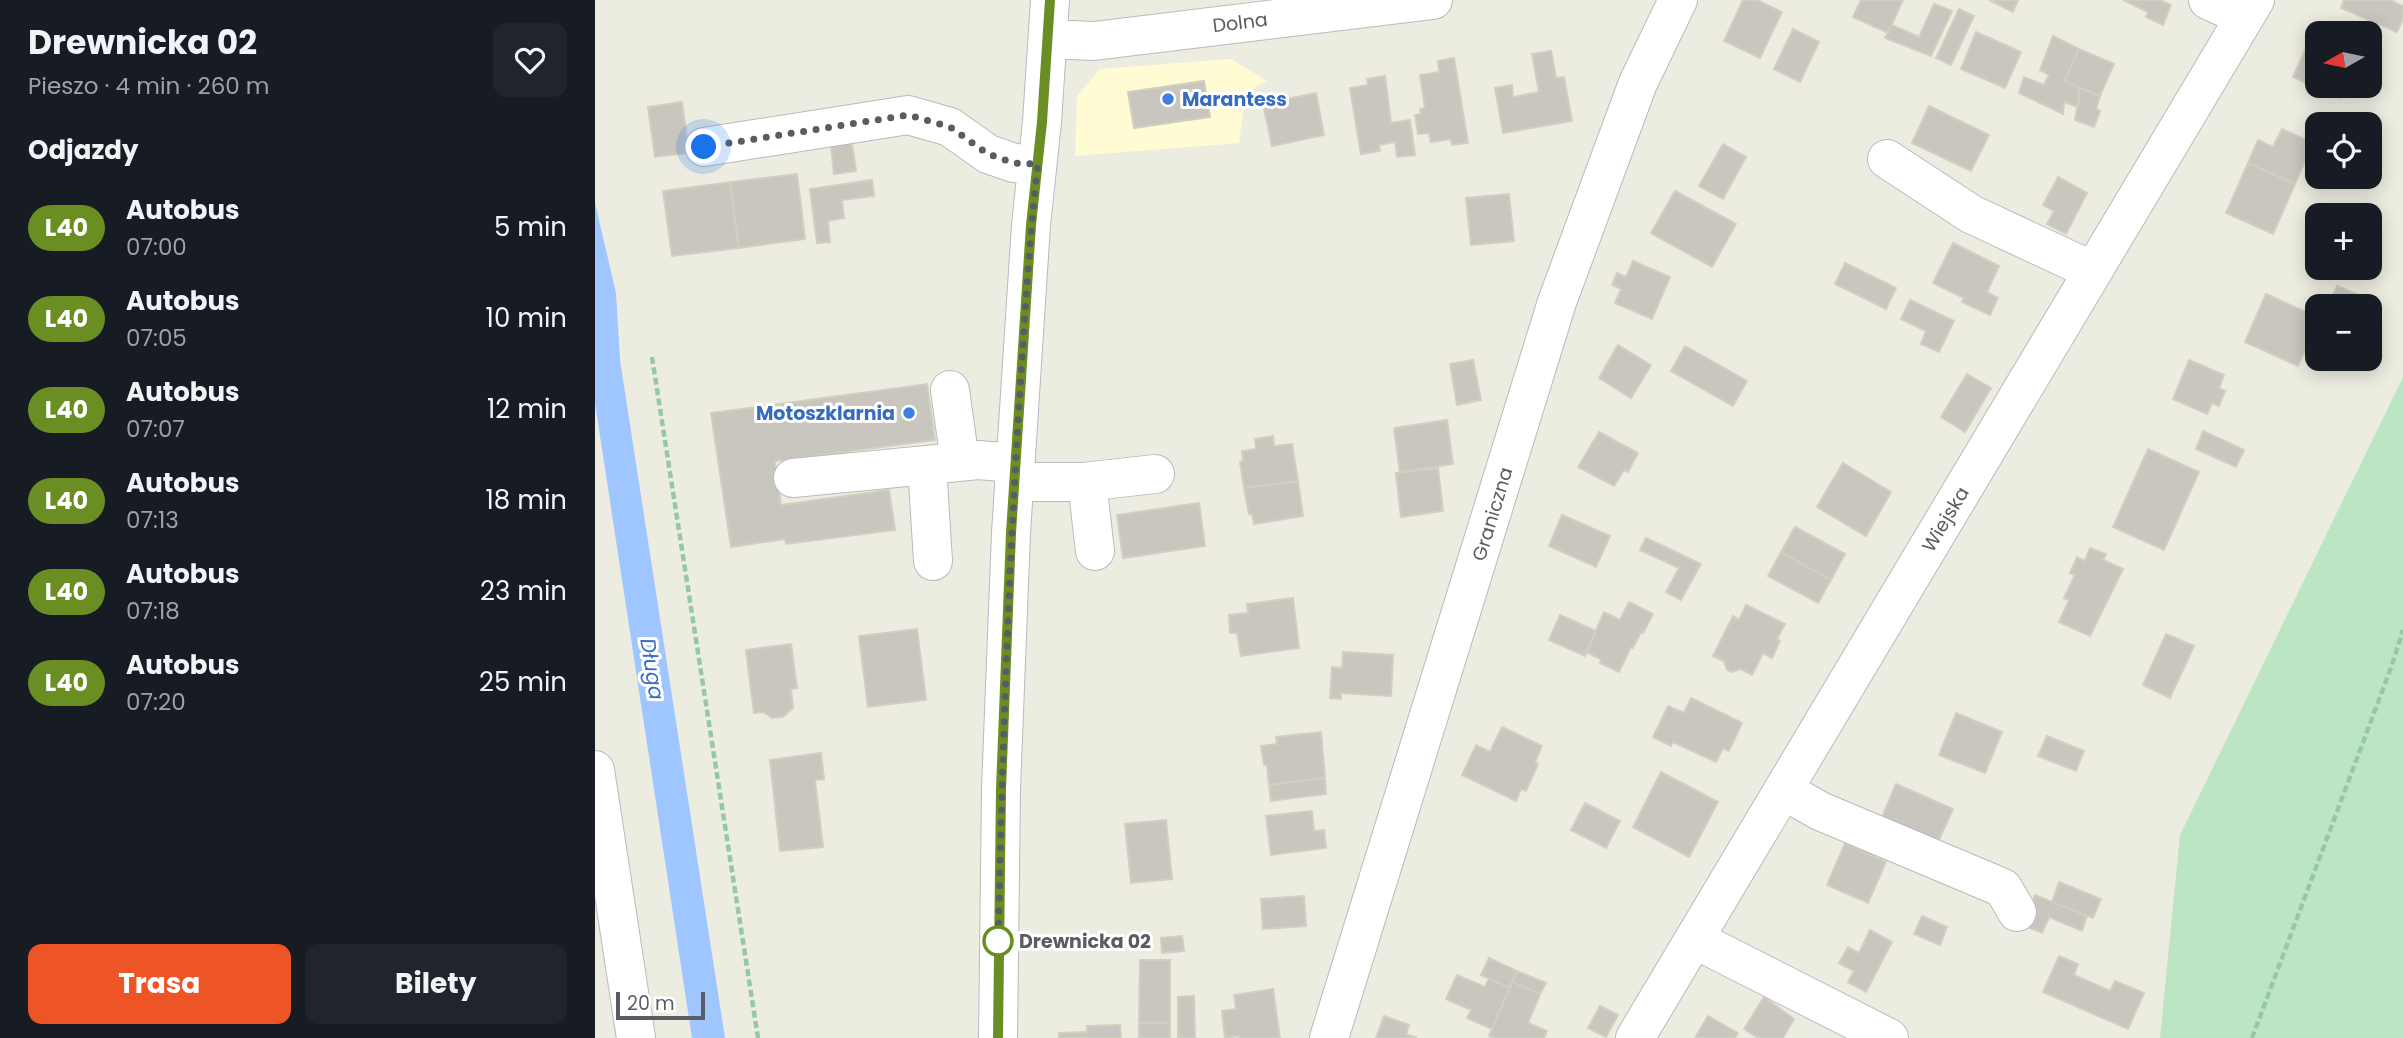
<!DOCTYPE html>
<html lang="pl">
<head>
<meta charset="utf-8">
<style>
	:root { --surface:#171b24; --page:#20242c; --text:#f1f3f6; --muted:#9ea1a6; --accent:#ee5526 }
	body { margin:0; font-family:Poppins,sans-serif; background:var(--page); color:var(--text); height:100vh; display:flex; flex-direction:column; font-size:26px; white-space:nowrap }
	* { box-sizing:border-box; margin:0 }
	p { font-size:23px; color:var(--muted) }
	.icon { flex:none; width:38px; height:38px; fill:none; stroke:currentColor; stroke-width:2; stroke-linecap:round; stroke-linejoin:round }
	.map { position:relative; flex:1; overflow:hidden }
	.sheet { display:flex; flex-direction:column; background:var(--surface); width:595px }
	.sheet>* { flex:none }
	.badge { padding:0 14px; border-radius:23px; font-size:24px; line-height:46px }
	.needle { width:46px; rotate:261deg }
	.tools { position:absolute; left:1710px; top:21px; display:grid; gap:14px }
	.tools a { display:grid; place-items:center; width:77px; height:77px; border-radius:14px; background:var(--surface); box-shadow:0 4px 18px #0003; font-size:35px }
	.scale { position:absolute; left:21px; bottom:18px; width:89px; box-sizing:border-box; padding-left:7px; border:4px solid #595c62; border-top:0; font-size:19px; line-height:24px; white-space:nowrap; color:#595c62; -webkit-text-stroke:5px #fff; paint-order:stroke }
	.you { position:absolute; width:35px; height:35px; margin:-18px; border:5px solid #fff; border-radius:50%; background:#1a73e8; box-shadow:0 0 0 10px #1a73e833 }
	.map>.badge { position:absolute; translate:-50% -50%; box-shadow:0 0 0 4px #fff }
	h2 { padding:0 28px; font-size:26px; line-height:63px }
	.round { display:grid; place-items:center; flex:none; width:74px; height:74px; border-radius:14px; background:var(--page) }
	.overview { display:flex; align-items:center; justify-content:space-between; height:119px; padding:0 28px }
	h1 { font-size:33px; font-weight:700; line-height:52px }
	.button { display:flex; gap:14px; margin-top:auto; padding:14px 28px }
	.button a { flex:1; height:80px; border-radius:14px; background:var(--accent); color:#fff; font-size:28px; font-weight:700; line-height:80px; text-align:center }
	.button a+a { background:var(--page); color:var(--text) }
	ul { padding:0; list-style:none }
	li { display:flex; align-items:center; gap:21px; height:91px; padding:0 28px }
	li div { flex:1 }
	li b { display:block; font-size:26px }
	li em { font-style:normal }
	li .badge { min-width:77px; font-weight:700; text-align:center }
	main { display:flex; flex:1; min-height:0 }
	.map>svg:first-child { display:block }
	.commercial { fill:#fffcd4 }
	.green { fill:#bce6c3 }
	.water { fill:#9fc6ff }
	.building { fill:#c8c6be; stroke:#d2cfbf; stroke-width:2 }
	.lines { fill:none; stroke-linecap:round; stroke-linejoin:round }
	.minor-casing { stroke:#b9bac0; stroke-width:40 }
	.path { stroke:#95c7ab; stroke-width:4.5; stroke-dasharray:7 3.5; stroke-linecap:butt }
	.minor { stroke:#fff; stroke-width:38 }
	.line-casing { stroke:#fff; stroke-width:16 }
	.line { stroke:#6b8e23; stroke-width:10 }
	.walk { stroke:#595c62; stroke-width:7; stroke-dasharray:0 12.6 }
	.shop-dot { fill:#3f7fe0; stroke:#fff; stroke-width:2.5 }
	.stop-dot { fill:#fff; stroke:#6b8e23; stroke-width:3.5 }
	.labels { text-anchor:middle; stroke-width:6; stroke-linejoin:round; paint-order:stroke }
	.street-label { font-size:19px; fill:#595c62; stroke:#fff }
	.shop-label { font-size:19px; font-weight:bold; fill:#366cbe; stroke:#fff; text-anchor:start }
	.stop-label { font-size:19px; font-weight:bold; fill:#595c62; stroke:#fff; text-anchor:start }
	.water-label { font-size:21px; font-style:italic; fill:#3e6ac6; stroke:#fff }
</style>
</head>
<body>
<main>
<section class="sheet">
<div class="overview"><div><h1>Drewnicka 02</h1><p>Pieszo · 4 min · 260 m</p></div><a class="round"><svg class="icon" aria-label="heart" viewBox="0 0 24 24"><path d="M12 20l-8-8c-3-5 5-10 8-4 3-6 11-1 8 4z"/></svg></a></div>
<h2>Odjazdy</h2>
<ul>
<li><span class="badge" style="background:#6b8e23;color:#fff">L40</span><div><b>Autobus</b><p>07:00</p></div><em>5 min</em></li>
<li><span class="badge" style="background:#6b8e23;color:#fff">L40</span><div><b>Autobus</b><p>07:05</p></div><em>10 min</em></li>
<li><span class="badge" style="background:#6b8e23;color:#fff">L40</span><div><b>Autobus</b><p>07:07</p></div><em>12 min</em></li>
<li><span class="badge" style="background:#6b8e23;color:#fff">L40</span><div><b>Autobus</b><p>07:13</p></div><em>18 min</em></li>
<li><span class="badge" style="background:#6b8e23;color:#fff">L40</span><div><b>Autobus</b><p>07:18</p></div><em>23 min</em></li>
<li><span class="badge" style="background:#6b8e23;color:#fff">L40</span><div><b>Autobus</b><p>07:20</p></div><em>25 min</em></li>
</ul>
<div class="button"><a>Trasa</a><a>Bilety</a></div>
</section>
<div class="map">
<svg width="1808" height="1038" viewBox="0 0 1808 1038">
	<rect width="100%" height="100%" fill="#edece1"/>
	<!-- commercial -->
	<path class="commercial" d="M636,59L672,81L651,92L644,143L480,156L482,96L505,69Z"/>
	<!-- green -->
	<path class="green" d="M1808,377V1038H1565L1585,835Z"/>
	<!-- water -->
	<path class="water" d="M0,203L21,293L25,360L130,1038H97L0,403Z"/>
	<!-- building -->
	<path class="building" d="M1148,0H1162L1187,12L1165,58L1129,41Z
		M1266,0H1308L1293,33L1258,17Z
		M1394,0H1423L1418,12Z
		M1528,0H1565L1576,5L1568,25L1551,17L1553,12Z
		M1749,0H1795L1808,6V19L1802,32L1746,8Z
		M1339,4L1357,11L1336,56L1290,38L1297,25L1324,37Z
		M1364,9L1379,16L1356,65L1341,58Z
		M1198,29L1224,42L1205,82L1179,69Z
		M1381,32L1426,52L1410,88L1366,69Z
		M1718,33L1722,34V86H1751L1745,98L1698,77Z
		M1458,36L1484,49L1470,81L1485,88L1483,107L1469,102L1468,114L1424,93L1429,77L1449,85L1454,75L1445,70Z
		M1484,49L1519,64L1505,96L1470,81Z
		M956,51L961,78L969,77L977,121L908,133L900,88L917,85L918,97L944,92L937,54Z
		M859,58L873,143L857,145L856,139L836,142L834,133L823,134L820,115L826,114L825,109L830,108L825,75L844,72L843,61Z
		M790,76L796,123L815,120L820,155L802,157L800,142L784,145L785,151L766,154L755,88L773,85L772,79Z
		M609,81L615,117L539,128L533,92Z
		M1485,88L1505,96L1501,109L1505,111L1499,127L1480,120Z
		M721,93L729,135L677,146L668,104Z
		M87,102L94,153L60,157L53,107Z
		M1334,106L1394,135L1376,171L1317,143Z
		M1687,129L1718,143L1700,184L1653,163L1663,140L1678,147Z
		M257,143L261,171L239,174L236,146Z
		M1128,144L1151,157L1128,199L1104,186Z
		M1653,163L1700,184L1678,234L1631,213Z
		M202,174L210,239L144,248L135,182Z
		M1463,177L1492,193L1471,234L1452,224L1459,211L1448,205Z
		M277,180L279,196L247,200L249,218L233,221L235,242L222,243L215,189Z
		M135,182L144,248L77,256L68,191Z
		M1080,191L1141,224L1117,267L1056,233Z
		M914,194L919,241L876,245L871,198Z
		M1358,243L1404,266L1392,292L1403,298L1395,315L1367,302L1369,298L1338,283Z
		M1038,261L1075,277L1057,319L1020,303L1026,289L1017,285L1022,273L1031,277Z
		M1250,263L1301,288L1291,309L1240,284Z
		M1742,286L1776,300L1773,306H1733Z
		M1671,294L1722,317V324L1703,366L1650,342Z
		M1315,300L1359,321L1344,352L1326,344L1331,331L1306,319Z
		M1023,345L1056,365L1036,398L1004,378Z
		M1090,346L1152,381L1138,406L1076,371Z
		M878,360L886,400L862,405L855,364Z
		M1594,360L1629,375L1624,388L1630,391L1624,406L1617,403L1612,414L1578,399Z
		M1372,374L1396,388L1370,432L1346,417Z
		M332,384L340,440L180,461L186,505L294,490L300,530L191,544L190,539L136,547L116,413Z
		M852,420L858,464L805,472L799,428Z
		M1608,431L1649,450L1641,467L1601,449Z
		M1004,432L1043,453L1033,472L1029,470L1019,486L983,467Z
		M678,436L679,446L697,444L703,481L649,488L645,462L648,461L647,451L661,449L660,439Z
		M1553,449L1604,472L1569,550L1518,527Z
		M1248,463L1296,492L1271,536L1222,507Z
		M843,468L848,511L806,517L801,473Z
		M703,481L708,516L659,524L657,514H654L649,488Z
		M604,503L610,546L528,558L522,515Z
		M967,515L1015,536L1001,567L954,546Z
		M1200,527L1250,554L1236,580L1186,552Z
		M1051,538L1106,564L1086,600L1071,592L1084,568L1045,550Z
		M1495,548L1511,554L1508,560L1528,569L1495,636L1464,622L1474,600L1469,598L1480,575L1475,573L1482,557L1490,561Z
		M1186,552L1236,580L1223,603L1173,576Z
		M698,598L704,648L646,656L642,633H635L634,615L653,613L652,604Z
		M1034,602L1058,614L1048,633L1046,632L1038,648L1036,647L1024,672L1005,663L1006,659L991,652L1009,612L1025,620Z
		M1151,605L1190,624L1182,639L1185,641L1177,658L1168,653L1157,675L1146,669L1137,672L1132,670L1129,661L1118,656L1138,616L1144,620Z
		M965,615L1001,631L990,656L954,640Z
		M322,629L331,700L273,707L264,636Z
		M1571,634L1599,646L1575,698L1548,685Z
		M196,644L202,688L196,689L198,708L188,717L177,718L168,712L159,713L151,650Z
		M748,652L798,655L796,696L746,693V699L735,698L737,667L747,668Z
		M1096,698L1147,723L1134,751L1128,748L1121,762L1078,742L1076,746L1058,737L1073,706L1089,713Z
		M1361,713L1407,732L1390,773L1344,755Z
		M907,727L947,746L940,762L943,764L931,791L926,789L921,801L867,775L881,745L895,752Z
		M726,732L730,778L674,785L672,765H669L666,746L682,744L681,737Z
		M1452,736L1489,751L1481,771L1443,756Z
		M226,753L229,779L220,780L228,847L185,851L175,760Z
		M1066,772L1123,802L1094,857L1038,827Z
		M730,778L731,794L676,801L674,785Z
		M1301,784L1358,809L1343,842L1287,817Z
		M990,803L1025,821L1011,848L976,830Z
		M717,811L719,831L729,830L731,848L676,855L671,816Z
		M571,820L577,879L536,883L530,824Z
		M1250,843L1291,862L1273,903L1232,885Z
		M1464,882L1506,899L1498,918L1457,902Z
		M1440,895L1492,916L1487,931L1454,917L1447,933L1428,925Z
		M709,896L711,926L668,929L666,899Z
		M1327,916L1352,927L1345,945L1319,934Z
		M1275,930L1297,942L1271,992L1253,982L1259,971L1244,963L1253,947L1264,953Z
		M587,936L589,951L567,953L566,938Z
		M1464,956L1483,964L1479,975L1515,991L1520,981L1549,993L1533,1029L1448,992Z
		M894,958L922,971L915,988L886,975Z
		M545,960H575V1023H544Z
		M922,971L951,983L945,994L917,982Z
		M862,975L890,987L894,979L915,988L897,1029L872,1018L876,1010L851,999Z
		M917,982L945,994L933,1023L952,1031L949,1038H899L894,1036Z
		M678,989L685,1038H644V1036L630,1038L627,1011L641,1009L639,995Z
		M599,996L600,1038H583V997Z
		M1169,997L1199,1019L1188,1038H1163L1149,1029Z
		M1005,1006L1023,1015L1011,1037L993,1028Z
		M789,1016L814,1025L811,1034L822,1038H781Z
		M1113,1016L1143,1033L1140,1038H1100Z
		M544,1023H575V1038H544Z
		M525,1025L526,1038H464V1033L492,1032V1026Z"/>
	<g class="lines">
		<defs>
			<path id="minor" d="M1613,0L1650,17
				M453,39L499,41L838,0
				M109,147L313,115L355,127L393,154L419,163L442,164
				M1292,159L1376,214L1498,271
				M355,390L365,462
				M332,465L338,561
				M198,478L383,460L420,463
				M419,482H489L560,474
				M492,482L500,551
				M0,770L41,1038
				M1188,790L1225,811L1408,888L1422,912
				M1099,939L1294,1038
				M403,1038L406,789L416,533L436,225L447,122L455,0
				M734,1038L962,302L1043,83L1083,0
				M1040,1038L1660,0"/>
		</defs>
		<!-- minor casing -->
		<use href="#minor" class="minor-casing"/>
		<!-- path -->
		<path class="path" d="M57,357L163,1038
			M1657,1038L1797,665L1808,630"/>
		<!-- minor -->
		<use href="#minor" class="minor"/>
	</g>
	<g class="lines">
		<defs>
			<path id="line" d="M403,1038L406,789L416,533L436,225L447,122L455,0"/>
		</defs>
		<!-- line casing -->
		<use href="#line" class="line-casing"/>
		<!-- line -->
		<use href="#line" class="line"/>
		<!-- walk -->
		<path class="walk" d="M109,147L313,115L355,127L393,154L419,163L443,164C434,240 430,316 425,391C413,578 407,765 403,952V941"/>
	</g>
	<!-- markers -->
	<g class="shop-dot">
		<circle cx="573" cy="99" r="7"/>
		<circle cx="314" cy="413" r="7"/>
	</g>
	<circle class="stop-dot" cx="403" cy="941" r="14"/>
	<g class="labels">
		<!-- street labels -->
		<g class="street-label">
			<text transform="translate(645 22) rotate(-7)" y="7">Dolna</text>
			<text transform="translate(897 514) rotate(-73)" y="7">Graniczna</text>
			<text transform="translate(1350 519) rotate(-59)" y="7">Wiejska</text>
		</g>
		<!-- shop labels -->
		<g class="shop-label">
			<text x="587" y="106">Marantess</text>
			<text x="300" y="420" text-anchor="end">Motoszklarnia</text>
		</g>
		<!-- stop labels -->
		<g class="stop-label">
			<text x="424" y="948">Drewnicka 02</text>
		</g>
		<!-- water labels -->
		<g class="water-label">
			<text transform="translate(57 669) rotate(81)" y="7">Długa</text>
		</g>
	</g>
</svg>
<div class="tools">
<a><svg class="needle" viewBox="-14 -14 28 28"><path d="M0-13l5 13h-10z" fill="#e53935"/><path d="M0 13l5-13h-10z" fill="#9ea1a6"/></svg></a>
<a><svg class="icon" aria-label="locate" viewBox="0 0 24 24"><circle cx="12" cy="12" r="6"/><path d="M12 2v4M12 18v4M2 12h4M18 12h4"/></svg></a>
<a>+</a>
<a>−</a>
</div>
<div class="scale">20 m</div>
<div class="you" style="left:109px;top:147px"></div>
</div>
</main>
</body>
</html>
